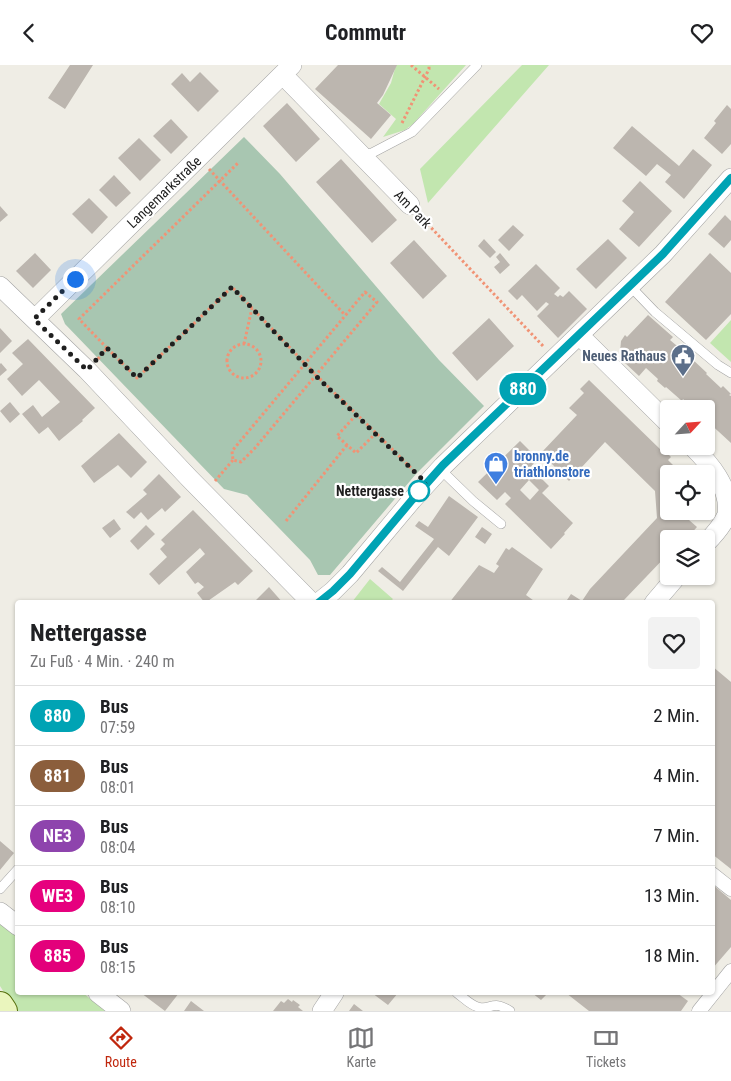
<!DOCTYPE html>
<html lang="de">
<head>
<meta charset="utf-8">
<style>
	:root { --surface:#fff; --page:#f2f2f2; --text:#202124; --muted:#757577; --line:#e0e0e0; --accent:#c0270d }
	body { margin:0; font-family:"Roboto Condensed",sans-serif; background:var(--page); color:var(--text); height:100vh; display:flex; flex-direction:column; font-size:19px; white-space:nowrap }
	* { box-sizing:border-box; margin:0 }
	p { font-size:16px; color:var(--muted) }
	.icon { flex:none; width:28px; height:28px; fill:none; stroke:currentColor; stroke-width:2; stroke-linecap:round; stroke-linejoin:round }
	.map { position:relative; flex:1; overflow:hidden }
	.details { position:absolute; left:15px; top:535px; width:700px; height:395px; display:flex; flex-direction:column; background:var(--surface); border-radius:5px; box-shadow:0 1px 4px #0004 }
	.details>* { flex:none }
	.badge { padding:0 10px; border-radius:16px; font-size:18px; line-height:32px }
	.needle { width:32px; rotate:64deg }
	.buttons { position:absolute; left:660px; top:335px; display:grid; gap:10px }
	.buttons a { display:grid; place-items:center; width:55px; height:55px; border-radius:5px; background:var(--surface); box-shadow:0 1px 4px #0004; font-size:25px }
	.you { position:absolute; width:25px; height:25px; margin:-12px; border:4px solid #fff; border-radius:50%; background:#1a73e8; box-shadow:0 0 0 8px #1a73e833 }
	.map>.badge { position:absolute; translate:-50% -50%; box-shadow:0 0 0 2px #fff }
	.round { display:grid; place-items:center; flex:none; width:52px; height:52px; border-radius:5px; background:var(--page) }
	.headline { display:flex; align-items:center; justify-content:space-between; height:85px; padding:0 15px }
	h1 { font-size:24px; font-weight:700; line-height:38px }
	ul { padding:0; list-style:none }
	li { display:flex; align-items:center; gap:15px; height:60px; padding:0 15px; border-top:1px solid var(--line) }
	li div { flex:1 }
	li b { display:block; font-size:19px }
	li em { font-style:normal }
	li .badge { min-width:55px; font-weight:700; text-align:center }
	header { display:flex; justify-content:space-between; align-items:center; height:65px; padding:0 15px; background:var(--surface); font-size:22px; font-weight:700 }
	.tab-bar { display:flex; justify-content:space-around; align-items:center; height:70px; border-top:1px solid var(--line); background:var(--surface); font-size:14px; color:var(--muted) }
	.tab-bar a { display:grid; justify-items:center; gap:2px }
	.tab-bar .active { color:var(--accent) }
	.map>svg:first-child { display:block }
	.grass { fill:#c2e6af }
	.cemetery { fill:#a8c6b1 }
	.building { fill:#bcb6af }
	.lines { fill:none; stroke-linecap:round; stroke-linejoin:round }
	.service-casing { stroke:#a3a3a3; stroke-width:10 }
	.pedestrian-casing { stroke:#a3a3a3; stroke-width:15 }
	.minor-casing { stroke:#a3a3a3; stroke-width:20 }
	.secondary-casing { stroke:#566f0c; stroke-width:28 }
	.path { stroke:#f19375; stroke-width:3; stroke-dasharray:2.5 2.5; stroke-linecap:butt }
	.service { stroke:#fff; stroke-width:9 }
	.pedestrian { stroke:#fff; stroke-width:14 }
	.minor { stroke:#fff; stroke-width:19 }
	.secondary { stroke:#eaf5bd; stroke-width:26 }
	.line-casing { stroke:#fff; stroke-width:11 }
	.line { stroke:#00a3b4; stroke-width:8 }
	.walk { stroke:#1f1f1f; stroke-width:5; stroke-dasharray:0 9 }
	.stop-dot { fill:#fff; stroke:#00a3b4; stroke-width:2.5 }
	.labels { text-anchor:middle; stroke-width:4.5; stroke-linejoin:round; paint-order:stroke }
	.street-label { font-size:14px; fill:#1f1f1f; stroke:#fff }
	.service-label { font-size:14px; font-weight:bold; fill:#4e5e75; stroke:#fff; text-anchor:end }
	.shop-label { font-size:14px; font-weight:bold; fill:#366cbe; stroke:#fff; text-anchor:start }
	.stop-label { font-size:14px; font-weight:bold; fill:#1f1f1f; stroke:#fff; text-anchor:end }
</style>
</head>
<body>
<header><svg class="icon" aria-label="back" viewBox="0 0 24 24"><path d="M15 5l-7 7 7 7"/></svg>Commutr<svg class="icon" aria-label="heart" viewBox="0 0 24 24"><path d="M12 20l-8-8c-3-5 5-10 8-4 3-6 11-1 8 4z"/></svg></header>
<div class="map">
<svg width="731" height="946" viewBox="0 0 731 946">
	<rect width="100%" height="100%" fill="#efede5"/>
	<!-- grass -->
	<path class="grass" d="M396,0H466L413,59L405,65L383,72L396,54L379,39L391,18Z
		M522,0H549L428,138L420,104Z
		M731,255V297L710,278Z
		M370,514L393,534L390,537H352Z
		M0,857L17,872L18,928H83L106,946H16L0,921Z"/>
	<!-- cemetery -->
	<path class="cemetery" d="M244,72L280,109L439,295L484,341L416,409L330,510H318L310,495L247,430L224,424L65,259L61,249Z"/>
	<!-- building -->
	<path class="building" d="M70,0H93L65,44L48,33Z
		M338,0H397L383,30L377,38L391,50L371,74L315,24Z
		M200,7L219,26L198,47L171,19L182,8L190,17Z
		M287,38L320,74L296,97L263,61Z
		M727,40L731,44V79L722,89L704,73L716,58L714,56Z
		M171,54L188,72L171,89L153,71Z
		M632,61L679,101L693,84L712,100L684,134L665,117L671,110L657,99L646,111L613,83Z
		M139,73L161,95L140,116L118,93Z
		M341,94L397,155L372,178L316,117Z
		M114,110L131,128L116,142L99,125Z
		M640,116L672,146L639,182L619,164L634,147L622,136Z
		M89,133L108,152L92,169L72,149Z
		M0,141L8,150L0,157Z
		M725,150L731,156V175L724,183L708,169Z
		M513,160L524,170L509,186L498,175Z
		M484,174L496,187L490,193L478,181Z
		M608,174L627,193L596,224L576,204Z
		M414,175L447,211L423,234L390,198Z
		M35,188L51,205L33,223L16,206Z
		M500,188L510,200L500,209L494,202L500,197L496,192Z
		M710,188L731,208V249L706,275L665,237Z
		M536,199L560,223L554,229L558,232L560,230L563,232L569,226L587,244L558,273L537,251L549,239L546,237L537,246L522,230L517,235L508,226Z
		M648,250L673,272L670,275L683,286L685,285L693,292L691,293L707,308L706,309L721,323L723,321L731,329L729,330L731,331V378L706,355V344H694L683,334L682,336L666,322L665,323L657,316L658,314L646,303L639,311L625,298L626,297L622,291L620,287L621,276L625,270L627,272Z
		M489,253L514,281L477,316L452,288Z
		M0,263L12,276L0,288Z
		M28,274L95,343L82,355L83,356L59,376L48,362L39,369L22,349L33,340L42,352L60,337L39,315L22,331L7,314L23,299L12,288Z
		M1,298L7,305L0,311V299Z
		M589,315L662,386L663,384L671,392L668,395L680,407L684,403L690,409H669V446H688L689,455L697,462L686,474L684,472L682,474H669V488L624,535L628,538H565L571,529L582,536L590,524L657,453L655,426L605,377L569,416L541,388L577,350L569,343L584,328L580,324Z
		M10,337L20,349L10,358L0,346Z
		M119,368L147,397L131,413L118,400L94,418L81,401Z
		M520,376L538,394L524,409L529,415L520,425L530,435L539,425L529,415L536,408L549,421L542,428L573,458L564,468L565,469L551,484L505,439L511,433L505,427L497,435L478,417Z
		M159,409L181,432L165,447L162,443L148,455L141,447L134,454L126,447L147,429L143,425Z
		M449,431L478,452L449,491L438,482L403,526L378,506L382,502L400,517L434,474L415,461L419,456L428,462Z
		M193,445L253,506L238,520L235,517L205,538L197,528L204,522L198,517L195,519L186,507L205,489L200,483L159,520L149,509L167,492L160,484L165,479L161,475Z
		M114,454L121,464L110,473L102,463Z
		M146,460L155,469L138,485L130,476Z
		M482,462L492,469L485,479L475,472Z
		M512,482L543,504L526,530L537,538H449L479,500L494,508L499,501L496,499L506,483L509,485Z
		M269,522L283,538H251L255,536Z
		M712,601L731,617V804L712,789Z
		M0,776L14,788L0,805Z
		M712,819L731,835V882L712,904Z
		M141,928H179L165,946Z
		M372,928H398L388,940Z
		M532,928H548L541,935Z
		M566,928H677L688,936L681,946H589Z
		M288,934L292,937L293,935L300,940L298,942L303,946H273L281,936L284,938Z
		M191,936L204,946H184Z
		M354,939L363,946H349Z"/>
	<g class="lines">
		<defs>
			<path id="service" d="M361,90L372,88L412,67L477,0
				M630,221L655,247L718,300L731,308
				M440,404L473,436L501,459
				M0,824L18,804
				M457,928C463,932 470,940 478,942C491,946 492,934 510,946"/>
			<path id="pedestrian" d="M712,809L731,824
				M699,946L731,906"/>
			<path id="minor" d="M283,10L410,140
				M0,221L87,305L189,413L312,538
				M35,254L292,0
				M579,270L669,359
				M692,381C709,398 731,422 727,450C722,461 714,470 706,478
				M318,538L333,526L350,509L412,435L443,401L663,189L731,113
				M654,538L677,511
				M0,847L18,861
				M98,928L121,946
				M322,946L334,928"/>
			<path id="secondary" d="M0,940L4,946"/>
		</defs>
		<!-- service casing -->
		<use href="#service" class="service-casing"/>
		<!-- pedestrian casing -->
		<use href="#pedestrian" class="pedestrian-casing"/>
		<!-- minor casing -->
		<use href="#minor" class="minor-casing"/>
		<!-- secondary casing -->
		<use href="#secondary" class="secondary-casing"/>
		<!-- path -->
		<path class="path" d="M411,0L439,24
			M402,58L429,4V0
			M209,104L345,250
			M421,152L544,282
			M365,227L377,237L255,383L241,397L233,395L232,386Z
			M244,279L252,243
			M227 296a17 17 0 1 1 34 0a17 17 0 1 1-34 0Z
			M107,283L79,254L238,98
			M98,294L107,283L137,313L232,222L315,309L376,368L415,407
			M356,350L337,371L356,388L376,368
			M215,416L233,395
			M286,456L347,380"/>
		<!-- service -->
		<use href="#service" class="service"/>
		<!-- pedestrian -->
		<use href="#pedestrian" class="pedestrian"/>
		<!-- minor -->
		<use href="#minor" class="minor"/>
		<!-- secondary -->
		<use href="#secondary" class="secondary"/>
	</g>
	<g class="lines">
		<defs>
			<path id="line" d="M318,538L333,526L350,509L412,435L443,400L663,189L731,113"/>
		</defs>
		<!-- line casing -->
		<use href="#line" class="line-casing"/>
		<!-- line -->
		<use href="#line" class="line"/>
		<!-- walk -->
		<path class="walk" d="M75,214L34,254L87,305L107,283L137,313L232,222L315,310L426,418L419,426"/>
	</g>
	<!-- icons -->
	<defs>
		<symbol id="civic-pin" viewBox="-11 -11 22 30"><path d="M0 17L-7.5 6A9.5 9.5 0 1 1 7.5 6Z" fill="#5c6f8a" stroke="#fff"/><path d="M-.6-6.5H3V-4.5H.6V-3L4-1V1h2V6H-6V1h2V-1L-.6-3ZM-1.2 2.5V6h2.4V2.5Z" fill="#fff"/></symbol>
		<symbol id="shop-pin" viewBox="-11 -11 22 30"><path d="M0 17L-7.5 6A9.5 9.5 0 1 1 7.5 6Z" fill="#3f7fe0" stroke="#fff"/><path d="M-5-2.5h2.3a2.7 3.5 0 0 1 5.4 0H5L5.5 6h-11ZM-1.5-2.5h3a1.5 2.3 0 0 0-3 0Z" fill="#fff"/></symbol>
	</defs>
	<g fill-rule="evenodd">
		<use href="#civic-pin" x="669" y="277" width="28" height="38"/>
		<use href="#shop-pin" x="482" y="385" width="28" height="38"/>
	</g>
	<!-- markers -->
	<circle class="stop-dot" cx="419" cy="426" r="10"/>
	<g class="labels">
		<!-- street labels -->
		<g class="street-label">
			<text transform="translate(164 127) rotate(-44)" y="5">Langemarkstraße</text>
			<text transform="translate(413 144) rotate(46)" y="5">Am Park</text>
		</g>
		<!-- service labels -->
		<g class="service-label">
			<text x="666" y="296">Neues Rathaus</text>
		</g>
		<!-- shop labels -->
		<g class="shop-label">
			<text x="514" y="396">bronny.de<tspan x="514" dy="16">triathlonstore</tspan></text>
		</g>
		<!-- stop labels -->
		<g class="stop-label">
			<text x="404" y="431">Nettergasse</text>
		</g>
	</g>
</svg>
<div class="buttons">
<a><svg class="needle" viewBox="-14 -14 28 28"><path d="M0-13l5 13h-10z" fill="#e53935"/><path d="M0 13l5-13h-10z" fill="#757577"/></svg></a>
<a><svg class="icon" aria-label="locate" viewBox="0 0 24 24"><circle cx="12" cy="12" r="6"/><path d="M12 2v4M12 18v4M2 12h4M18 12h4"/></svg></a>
<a><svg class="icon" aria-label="layers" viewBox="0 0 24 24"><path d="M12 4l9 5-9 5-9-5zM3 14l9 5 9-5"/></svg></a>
</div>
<div class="you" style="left:75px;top:214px"></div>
<b class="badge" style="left:523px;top:324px;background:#00a3b4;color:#fff">880</b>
<section class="details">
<div class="headline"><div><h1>Nettergasse</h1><p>Zu Fuß · 4 Min. · 240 m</p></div><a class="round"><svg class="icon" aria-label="heart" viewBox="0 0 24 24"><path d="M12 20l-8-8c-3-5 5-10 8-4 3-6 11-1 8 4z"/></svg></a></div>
<ul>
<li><span class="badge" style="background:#00a3b4;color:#fff">880</span><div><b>Bus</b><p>07:59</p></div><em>2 Min.</em></li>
<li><span class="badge" style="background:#8b5e3c;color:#fff">881</span><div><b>Bus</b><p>08:01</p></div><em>4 Min.</em></li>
<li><span class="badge" style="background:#8e44ad;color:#fff">NE3</span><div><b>Bus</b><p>08:04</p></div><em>7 Min.</em></li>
<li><span class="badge" style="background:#e6007e;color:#fff">WE3</span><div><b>Bus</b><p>08:10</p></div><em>13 Min.</em></li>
<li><span class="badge" style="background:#e3007b;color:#fff">885</span><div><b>Bus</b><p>08:15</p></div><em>18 Min.</em></li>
</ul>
</section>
</div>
<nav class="tab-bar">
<a class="active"><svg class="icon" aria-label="directions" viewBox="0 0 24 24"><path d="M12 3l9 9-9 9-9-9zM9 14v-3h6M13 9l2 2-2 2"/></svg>Route</a>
<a><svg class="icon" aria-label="map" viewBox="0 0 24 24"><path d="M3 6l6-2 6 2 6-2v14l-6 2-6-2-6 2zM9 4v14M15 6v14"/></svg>Karte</a>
<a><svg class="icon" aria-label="tickets" viewBox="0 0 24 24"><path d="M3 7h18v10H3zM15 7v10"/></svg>Tickets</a>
</nav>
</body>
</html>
